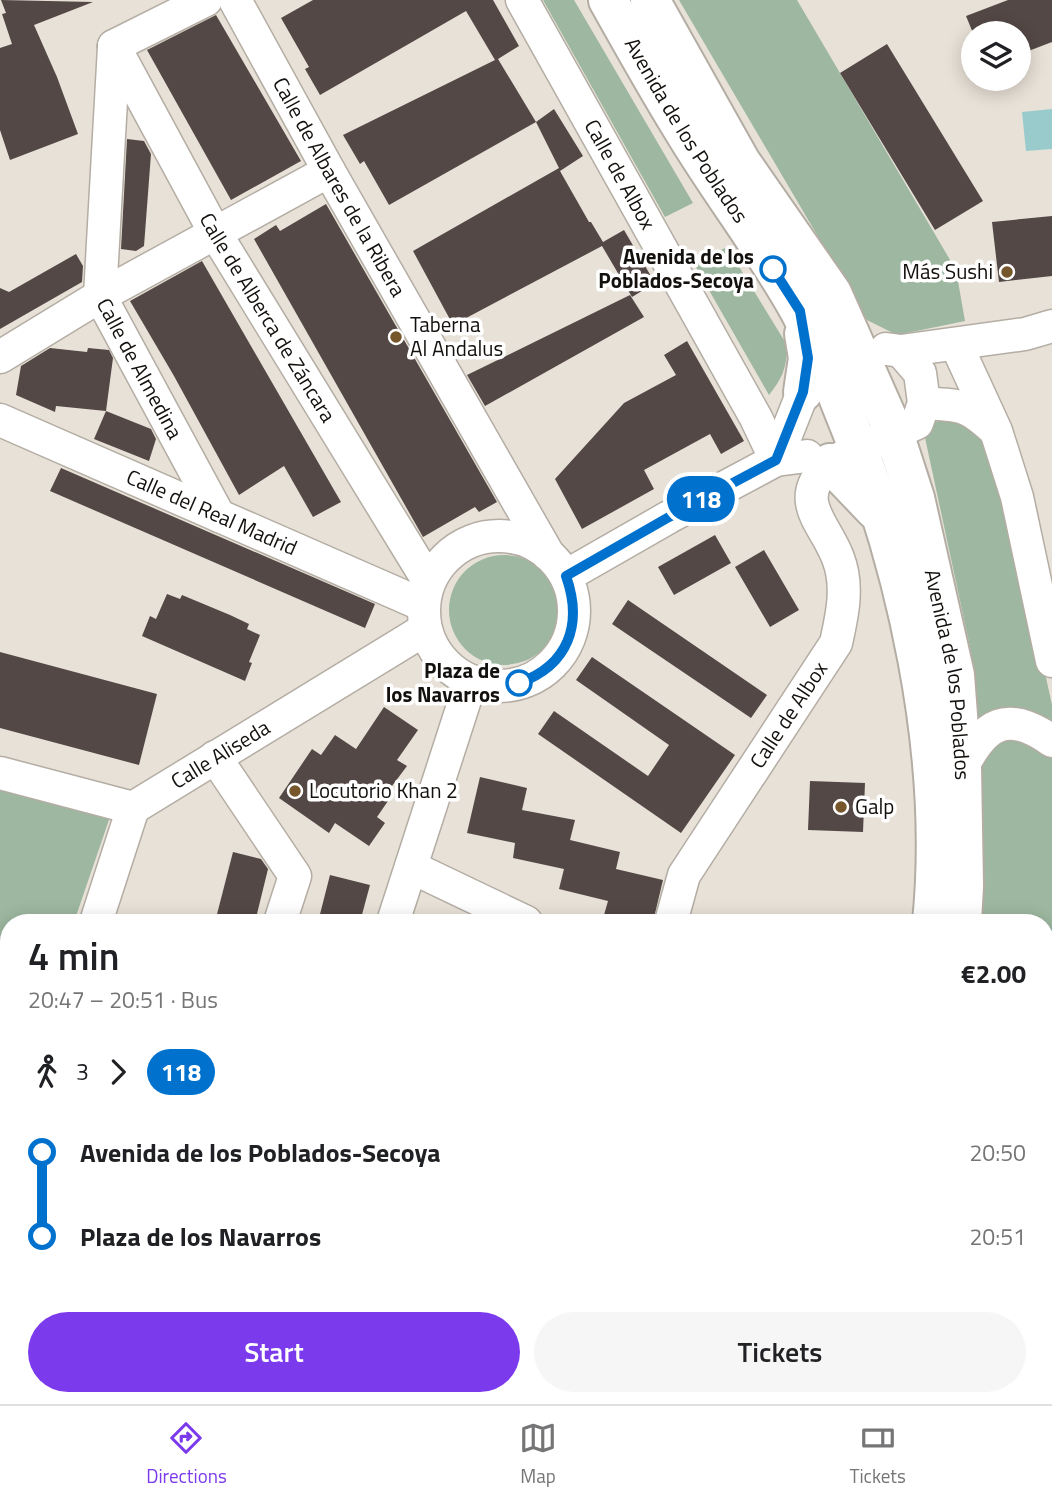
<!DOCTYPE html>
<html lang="en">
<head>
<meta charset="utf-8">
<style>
	:root { --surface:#fff; --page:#f6f6f6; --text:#202124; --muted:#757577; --line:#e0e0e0; --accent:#7c3aed }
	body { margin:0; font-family:"Titillium Web",sans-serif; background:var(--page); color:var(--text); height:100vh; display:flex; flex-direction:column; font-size:26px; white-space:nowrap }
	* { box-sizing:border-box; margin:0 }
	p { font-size:23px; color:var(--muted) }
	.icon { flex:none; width:38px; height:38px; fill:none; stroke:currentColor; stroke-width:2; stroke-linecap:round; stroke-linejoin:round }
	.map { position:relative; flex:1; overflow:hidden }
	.panel { position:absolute; left:0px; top:914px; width:1054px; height:492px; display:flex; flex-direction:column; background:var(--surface); border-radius:28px 28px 0 0; box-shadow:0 4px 18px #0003 }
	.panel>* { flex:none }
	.badge { padding:0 14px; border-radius:23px; font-size:24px; line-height:46px }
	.fabs { position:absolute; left:961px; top:21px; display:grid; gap:14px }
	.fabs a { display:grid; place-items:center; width:70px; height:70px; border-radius:50%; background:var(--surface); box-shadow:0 4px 18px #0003; font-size:35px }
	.map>.badge { position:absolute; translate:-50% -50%; box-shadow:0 0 0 4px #fff }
	.legs { display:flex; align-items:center; gap:10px; height:77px; padding:0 28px; font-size:23px }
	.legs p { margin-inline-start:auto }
	.summary { display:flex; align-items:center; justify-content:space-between; height:119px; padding:0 28px }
	h1 { font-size:38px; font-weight:600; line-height:52px }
	.primary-button { display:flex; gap:14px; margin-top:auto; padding:14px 28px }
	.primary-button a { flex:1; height:80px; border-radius:42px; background:var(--accent); color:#fff; font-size:28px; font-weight:600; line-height:80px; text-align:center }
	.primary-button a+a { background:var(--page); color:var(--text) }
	ul { padding:0 28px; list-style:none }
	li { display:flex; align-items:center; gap:24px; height:84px; font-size:26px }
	li i { display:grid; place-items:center; width:10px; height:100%; margin:0 9px; background:currentColor }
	li i::after { content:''; width:18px; height:18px; margin:-9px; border:5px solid; border-radius:50%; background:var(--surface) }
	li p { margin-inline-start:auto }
	li:first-child i { background:linear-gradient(#0000 50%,currentColor 0) }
	li:last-child i { background:linear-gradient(currentColor 50%,#0000 0) }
	.tabs { display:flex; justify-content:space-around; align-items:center; height:98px; border-top:2px solid var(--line); background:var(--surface); font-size:19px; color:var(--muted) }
	.tabs a { display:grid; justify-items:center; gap:4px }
	.tabs .on { color:var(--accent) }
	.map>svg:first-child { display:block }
	.green { fill:#9db7a0 }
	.water { fill:#99cbcc }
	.building { fill:#534846 }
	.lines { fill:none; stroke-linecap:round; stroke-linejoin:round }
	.minor-casing { stroke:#b4ada4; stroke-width:35 }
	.major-casing { stroke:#b4ada4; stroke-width:42 }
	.minor { stroke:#fff; stroke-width:32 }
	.major { stroke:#fff; stroke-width:38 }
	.line-1-casing { stroke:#fff; stroke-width:16 }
	.line-1 { stroke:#0072ce; stroke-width:10 }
	.stop-1-dot { fill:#fff; stroke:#0072ce; stroke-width:3.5 }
	.poi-dot { fill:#75572b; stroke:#fff; stroke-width:2.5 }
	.labels { text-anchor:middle; stroke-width:7; stroke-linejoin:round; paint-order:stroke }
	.street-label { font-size:21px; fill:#13100d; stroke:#fff }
	.stop-label { font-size:21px; font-weight:bold; fill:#13100d; stroke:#fff; text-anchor:end }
	.poi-label { font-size:21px; fill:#13100d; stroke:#fff; text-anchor:start }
</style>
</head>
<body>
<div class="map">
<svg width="1052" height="1404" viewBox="0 0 1052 1404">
	<rect width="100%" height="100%" fill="#e8e1d7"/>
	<!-- green -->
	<path class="green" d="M543,0H574L693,203L665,217Z
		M679,0H797L956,270L965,321L897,335L867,320Z
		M727,247L787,345C787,366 783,378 769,395L694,264Z
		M952,416L986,435L1009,508L1052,705V1054L1045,1075V922H972L973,661L924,433L933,423Z
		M449 610a55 55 0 1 1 110 0a55 55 0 1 1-110 0Z
		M0,786L111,814L74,922H9V1056L0,1053Z
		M7,1292L9,1295V1320L0,1359V1296Z
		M838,1397H933L930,1404H834Z"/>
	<!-- water -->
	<path class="water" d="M1052,109V149L1026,151L1022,112Z"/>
	<!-- building -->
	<path class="building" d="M1,0L93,2L34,25L57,77L78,134L10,160L0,130V48L12,44L2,14L6,13Z
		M313,0H493L519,46L498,59L536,122L389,205L364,161L360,164L343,135L495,60L466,11L320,95L305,69L309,67L281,18Z
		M1008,0H1052V42L1018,55V33H973L966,16Z
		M216,15L301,161L231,200L147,50Z
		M887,44L983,201L935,230L840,73Z
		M554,109L583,156L560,171L589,222H591L603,242L624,230L655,283L632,297L602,246L453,325L413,251L559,168L536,122Z
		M127,139L144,141L151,154L144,246L136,251L121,249Z
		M326,204L497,502L479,512L475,507L423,537L254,239L276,225L280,231Z
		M1052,216V276L999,282L992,222Z
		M76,254L83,266L82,282L0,329V288L9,292Z
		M202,261L341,502L313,517L284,466L239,495L174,376L130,301Z
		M630,295L644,317L485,406L467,375Z
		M687,341L744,441L721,454L710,434L644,470L654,489L582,529L555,479L624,403L676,375L664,355Z
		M50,348L87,352L88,348L109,350L113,358L106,411L56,406L55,412L16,395L21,366Z
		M106,411L151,429L156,439L149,461L94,439Z
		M61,468L375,604L365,628L50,491Z
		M715,535L731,563L674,595L658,567Z
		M764,550L799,610L770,627L735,567Z
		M167,594L180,599L182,595L230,615L249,624L247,629L260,635L249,662L252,663L245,681L142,636L150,616L156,619Z
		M628,600L767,695L751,718L612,624Z
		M0,652L157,694L139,765L0,728Z
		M592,657L735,755L681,833L538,734L554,711L648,776L669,745L576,680Z
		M384,707L418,730L397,760L407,766L383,798L388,801L377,817L385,823L369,846L335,823L329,833L279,798L312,749L321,755L335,735L356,749Z
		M480,777L527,788L522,810L575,820L570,840L620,852L616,869L663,880L653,922H602L608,901L559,889L564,869L513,858L515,843L467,833Z
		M810,781L865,783L863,832L808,830Z
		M233,852L261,859L268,869L255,922H215Z
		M330,875L370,885L360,922H318Z"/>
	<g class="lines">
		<defs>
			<g id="minor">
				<path id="s1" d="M235,0L329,171L548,554"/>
				<path id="s2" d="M522,0L756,418L776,460"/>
				<path id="s3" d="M114,46L214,231L429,582"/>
				<path d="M114,46L206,0"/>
				<path id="s4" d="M114,47L100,296L219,516"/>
				<path d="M956,344L996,431L1017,497L1052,661"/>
				<path d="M886,349L901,351L1025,334L1052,326"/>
				<path d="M0,357L100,296L329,171"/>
				<path d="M924,403C962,406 965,403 995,430"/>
				<path id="s5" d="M0,420L423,605"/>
				<path d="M776,460L803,392L819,376"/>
				<circle cx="499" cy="611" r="75"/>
				<path d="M566,576L669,517L776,460L807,456"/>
				<path d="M215,757L295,876L280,922"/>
				<path d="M962,768C985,723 1007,709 1052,741"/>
				<path id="s6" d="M0,773L133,808L424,630"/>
				<path d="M411,867L526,922"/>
				<path d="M96,922L133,808"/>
				<path d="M393,922L471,681"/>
				<path id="s7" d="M671,922L684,875L836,643C842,616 849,586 838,558C824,521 791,501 830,463L917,423L924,403L920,373L901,351"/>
				<path d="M1045,1103L1052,1082"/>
				<path d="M1045,1141L1052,1144"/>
				<path d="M0,1224L9,1196"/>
				<path d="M0,1273L9,1274"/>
				<path d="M1045,1338L1052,1341"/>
				<path d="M131,1404L133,1396"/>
				<path d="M234,1404L236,1396"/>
				<path d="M546,1404L549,1396"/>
				<path d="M942,1404L944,1396"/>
			</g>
			<g id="major">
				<path id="s8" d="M608,0C632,43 656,86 682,128C719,190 764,247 799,310C816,341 829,374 842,407C906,563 949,753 932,922"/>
				<path id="s9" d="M650,0L741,162L832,293L894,433L915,498L955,675L962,768L964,886L962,922"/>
				<path d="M803,392L808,358L804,334"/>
				<path d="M830,463L875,510"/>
				<path d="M788,1404L791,1396"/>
				<path d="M818,1404L821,1396"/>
			</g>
		</defs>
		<!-- minor casing -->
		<use href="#minor" class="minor-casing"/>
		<!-- major casing -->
		<use href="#major" class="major-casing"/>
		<!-- minor -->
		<use href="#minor" class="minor"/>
		<!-- major -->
		<use href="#major" class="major"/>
	</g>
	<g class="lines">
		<defs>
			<path id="line-1" d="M519,683C569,665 583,624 566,576L669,517L776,460L803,392L808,358L800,311L773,269"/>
		</defs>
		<!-- line-1 casing -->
		<use href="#line-1" class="line-1-casing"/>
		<!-- line-1 -->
		<use href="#line-1" class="line-1"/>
	</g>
	<!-- markers -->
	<g class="stop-1-dot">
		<circle cx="773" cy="269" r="12"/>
		<circle cx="519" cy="683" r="12"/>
	</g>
	<g class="poi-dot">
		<circle cx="1007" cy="272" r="7"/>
		<circle cx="396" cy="337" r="7"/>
		<circle cx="295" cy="791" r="7"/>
		<circle cx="841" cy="807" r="7"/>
	</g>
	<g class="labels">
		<!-- street labels -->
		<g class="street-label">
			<text dy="7" stroke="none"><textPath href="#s8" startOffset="152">Avenida de los Poblados</textPath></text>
			<text dy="7" stroke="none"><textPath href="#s2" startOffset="200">Calle de Albox</textPath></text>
			<text dy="7" stroke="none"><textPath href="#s1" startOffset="214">Calle de Albares de la Ribera</textPath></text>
			<text dy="7" stroke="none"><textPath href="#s3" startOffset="312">Calle de Alberca de Záncara</textPath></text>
			<text dy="7" stroke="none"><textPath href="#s4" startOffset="332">Calle de Almedina</textPath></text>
			<text dy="7" stroke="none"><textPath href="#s5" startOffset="231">Calle del Real Madrid</textPath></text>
			<text dy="7" stroke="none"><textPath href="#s9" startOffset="747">Avenida de los Poblados</textPath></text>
			<text dy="7" stroke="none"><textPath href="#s7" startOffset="240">Calle de Albox</textPath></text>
			<text dy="7" stroke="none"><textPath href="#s6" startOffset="240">Calle Aliseda</textPath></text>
		</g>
		<!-- stop labels -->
		<g class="stop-label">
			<text x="754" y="264">Avenida de los<tspan x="754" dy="24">Poblados-Secoya</tspan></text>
			<text x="500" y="678">Plaza de<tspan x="500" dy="24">los Navarros</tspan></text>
		</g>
		<!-- poi labels -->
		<g class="poi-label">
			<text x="993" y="279" text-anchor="end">Más Sushi</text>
			<text x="410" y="332">Taberna<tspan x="410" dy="24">Al Andalus</tspan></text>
			<text x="309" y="798">Locutorio Khan 2</text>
			<text x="855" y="814">Galp</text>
		</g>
	</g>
</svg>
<div class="fabs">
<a><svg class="icon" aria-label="layers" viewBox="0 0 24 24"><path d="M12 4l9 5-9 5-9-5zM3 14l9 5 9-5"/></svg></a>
</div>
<b class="badge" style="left:701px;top:499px;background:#0072ce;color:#fff">118</b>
<section class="panel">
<div class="summary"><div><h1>4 min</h1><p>20:47 – 20:51 · Bus</p></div><b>€2.00</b></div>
<div class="legs"><svg class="icon" aria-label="walk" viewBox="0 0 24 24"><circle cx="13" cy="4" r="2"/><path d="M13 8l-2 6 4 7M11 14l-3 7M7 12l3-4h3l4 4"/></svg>3<svg class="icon" aria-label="forward" viewBox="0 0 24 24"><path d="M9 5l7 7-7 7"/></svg><b class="badge" style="background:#0072ce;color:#fff">118</b></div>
<ul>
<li><i style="color:#0072ce"></i><b>Avenida de los Poblados-Secoya</b><p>20:50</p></li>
<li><i style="color:#0072ce"></i><b>Plaza de los Navarros</b><p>20:51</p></li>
</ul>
<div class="primary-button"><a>Start</a><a>Tickets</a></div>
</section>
</div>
<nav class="tabs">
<a class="on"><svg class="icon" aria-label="directions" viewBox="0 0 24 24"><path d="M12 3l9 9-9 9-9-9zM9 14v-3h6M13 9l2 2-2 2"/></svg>Directions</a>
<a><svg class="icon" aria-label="map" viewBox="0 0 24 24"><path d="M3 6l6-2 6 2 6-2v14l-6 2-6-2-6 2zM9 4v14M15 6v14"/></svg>Map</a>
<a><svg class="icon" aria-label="tickets" viewBox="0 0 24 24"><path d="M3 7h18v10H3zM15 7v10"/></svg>Tickets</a>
</nav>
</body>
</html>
